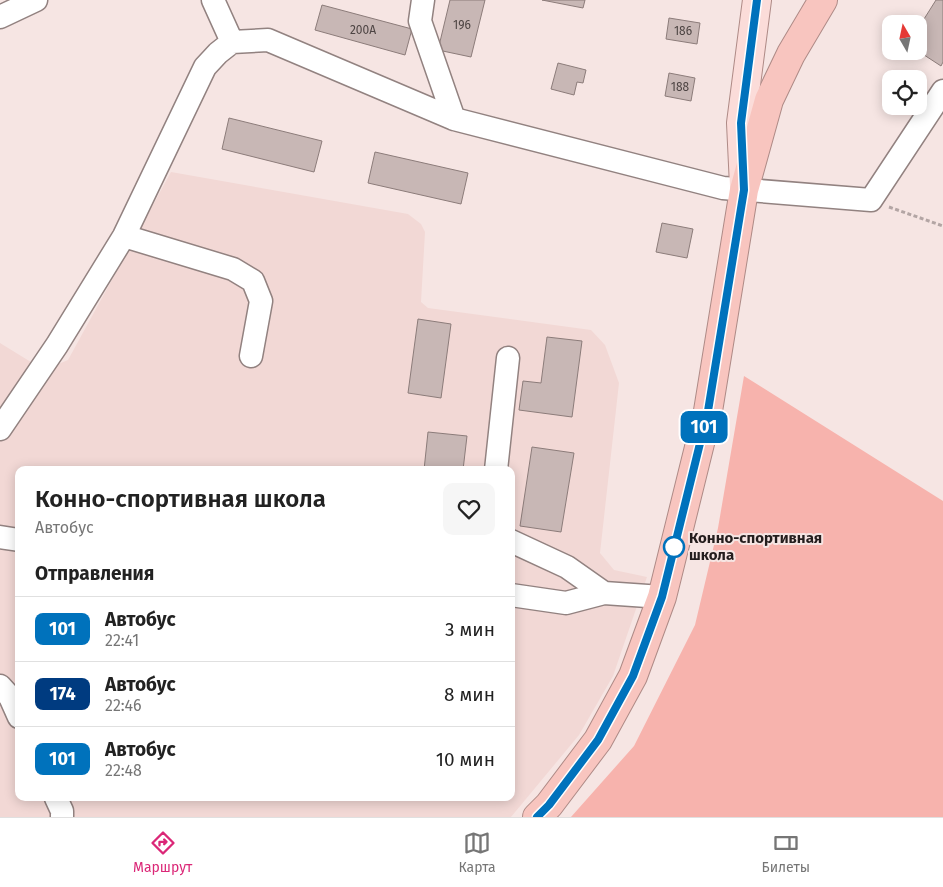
<!DOCTYPE html>
<html lang="ru">
<head>
<meta charset="utf-8">
<style>
	:root { --surface:#fff; --page:#f6f6f6; --text:#222; --muted:#767676; --line:#e0e0e0; --accent:#db2777 }
	body { margin:0; font-family:"Fira Sans",sans-serif; background:var(--page); color:var(--text); height:100vh; display:flex; flex-direction:column; font-size:19px; white-space:nowrap }
	* { box-sizing:border-box; margin:0 }
	p { font-size:16px; color:var(--muted) }
	.icon { flex:none; width:28px; height:28px; fill:none; stroke:currentColor; stroke-width:2; stroke-linecap:round; stroke-linejoin:round }
	.map { position:relative; flex:1; overflow:hidden }
	.side { position:absolute; left:15px; top:466px; width:500px; height:335px; display:flex; flex-direction:column; background:var(--surface); border-radius:10px; box-shadow:0 2px 12px #0003 }
	.side>* { flex:none }
	.badge { padding:0 10px; border-radius:8px; font-size:18px; line-height:32px }
	.needle { width:32px; rotate:351deg }
	.controls { position:absolute; left:882px; top:15px; display:grid; gap:10px }
	.controls a { display:grid; place-items:center; width:45px; height:45px; border-radius:10px; background:var(--surface); box-shadow:0 2px 12px #0003; font-size:25px }
	.map>.badge { position:absolute; translate:-50% -50%; box-shadow:0 0 0 2px #fff }
	h2 { padding:0 20px; font-size:19px; line-height:45px }
	.round { display:grid; place-items:center; flex:none; width:52px; height:52px; border-radius:10px; background:var(--page) }
	.summary { display:flex; align-items:center; justify-content:space-between; height:85px; padding:0 20px }
	h1 { font-size:24px; font-weight:600; line-height:38px }
	ul { padding:0; list-style:none }
	li { display:flex; align-items:center; gap:15px; height:65px; padding:0 20px; border-top:1px solid var(--line) }
	li div { flex:1 }
	li b { display:block; font-size:19px }
	li em { font-style:normal }
	li .badge { min-width:55px; font-weight:700; text-align:center }
	.menu { display:flex; justify-content:space-around; align-items:center; height:70px; border-top:1px solid var(--line); background:var(--surface); font-size:14px; color:var(--muted) }
	.menu a { display:grid; justify-items:center; gap:2px }
	.menu .current { color:var(--accent) }
	.map>svg:first-child { display:block }
	.built { fill:#f2d8d5; fill-rule:evenodd }
	.green { fill:#f7b3ad }
	.building { fill:#c8b7b5; stroke:#8c7c7a }
	.lines { fill:none; stroke-linecap:round; stroke-linejoin:round }
	.minor-casing { stroke:#928280; stroke-width:25 }
	.major-casing { stroke:#ae8a86; stroke-width:30 }
	.highway-casing { stroke:#ae8a86; stroke-width:30 }
	.path { stroke:#b3a5a4; stroke-width:3; stroke-dasharray:4 2.5; stroke-linecap:butt }
	.minor { stroke:#fff; stroke-width:22 }
	.major { stroke:#fbdcd9; stroke-width:28 }
	.highway { stroke:#f8c5bf; stroke-width:28 }
	.line-casing { stroke:#fff; stroke-width:11 }
	.line { stroke:#0072bc; stroke-width:8 }
	.stop-dot { fill:#fff; stroke:#0072bc; stroke-width:2.5 }
	.labels { text-anchor:middle; stroke-width:4; stroke-linejoin:round; paint-order:stroke }
	.number-label { font-size:12px; fill:#4d4443 }
	.stop-label { font-size:15px; font-weight:bold; fill:#241d1d; stroke:#f6e5e3; text-anchor:start }
</style>
</head>
<body>
<div class="map">
<svg width="943" height="817" viewBox="0 0 943 817">
	<rect width="100%" height="100%" fill="#f6e5e3"/>
	<!-- built -->
	<path class="built" d="M171,172L408,214L421,224L425,232L421,302L428,308L591,330L605,345L619,383L600,553L614,570L647,577L613,676L579,735L511,817H0V343L39,367H51L68,360ZM19,470H511V798H19Z"/>
	<!-- green -->
	<path class="green" d="M744,376L943,501V817H571L634,746L695,625L718,528Z"/>
	<!-- building -->
	<path class="building" d="M450,0H485L471,57L438,50Z
		M542,0H585L583,8Z
		M936,0H943V62L941,66L918,51L919,27Z
		M322,5L412,29L405,55L315,30Z
		M669,18L700,23L697,44L666,39Z
		M558,63L586,70L583,83L577,82L574,95L551,89Z
		M669,73L695,78L691,101L665,96Z
		M229,118L322,141L314,172L222,149Z
		M375,152L468,173L461,204L368,183Z
		M662,223L693,229L687,258L656,252Z
		M418,319L451,324L441,398L408,393Z
		M547,337L582,341L572,417L519,410L523,381L541,383Z
		M428,432L467,436L463,470H424Z
		M532,447L574,453L561,532L520,526Z"/>
	<g class="lines">
		<defs>
			<path id="minor" d="M213,0L232,42
				M423,0L420,21L454,119
				M0,17L36,0
				M124,236L233,269L253,281L261,301L251,356
				M0,429L57,345L124,236L205,67L218,53L232,42L268,40L454,119L723,188L871,200L943,91
				M496,470L508,358
				M0,537L19,540
				M511,541L567,567L604,593
				M511,595L566,603L604,593L662,597
				M0,686L10,697L19,717
				M56,798L62,811V817"/>
			<path id="major" d="M744,186L741,123L757,0"/>
			<path id="highway" d="M537,817L549,805L598,740L633,676L662,597L708,411L744,190L769,100L791,54L823,0"/>
		</defs>
		<!-- minor casing -->
		<use href="#minor" class="minor-casing"/>
		<!-- major casing -->
		<use href="#major" class="major-casing"/>
		<!-- highway casing -->
		<use href="#highway" class="highway-casing"/>
		<!-- path -->
		<path class="path" d="M889,207L943,226"/>
		<!-- minor -->
		<use href="#minor" class="minor"/>
		<!-- major -->
		<use href="#major" class="major"/>
		<!-- highway -->
		<use href="#highway" class="highway"/>
	</g>
	<g class="lines">
		<defs>
			<path id="line" d="M537,817L549,805L598,740L633,676L662,597L708,411L744,190L741,123L757,0"/>
		</defs>
		<!-- line casing -->
		<use href="#line" class="line-casing"/>
		<!-- line -->
		<use href="#line" class="line"/>
	</g>
	<!-- markers -->
	<circle class="stop-dot" cx="674" cy="547" r="10"/>
	<g class="labels">
		<!-- number labels -->
		<g class="number-label">
			<text x="462" y="29">196</text>
			<text x="363" y="34">200А</text>
			<text x="683" y="35">186</text>
			<text x="680" y="91">188</text>
		</g>
		<!-- stop labels -->
		<g class="stop-label">
			<text x="689" y="543">Конно-спортивная<tspan x="689" dy="17">школа</tspan></text>
		</g>
	</g>
</svg>
<div class="controls">
<a><svg class="needle" viewBox="-14 -14 28 28"><path d="M0-13l5 13h-10z" fill="#e53935"/><path d="M0 13l5-13h-10z" fill="#767676"/></svg></a>
<a><svg class="icon" aria-label="locate" viewBox="0 0 24 24"><circle cx="12" cy="12" r="6"/><path d="M12 2v4M12 18v4M2 12h4M18 12h4"/></svg></a>
</div>
<b class="badge" style="left:704px;top:427px;background:#0072bc;color:#fff">101</b>
<section class="side">
<div class="summary"><div><h1>Конно-спортивная школа</h1><p>Автобус</p></div><a class="round"><svg class="icon" aria-label="heart" viewBox="0 0 24 24"><path d="M12 20l-8-8c-3-5 5-10 8-4 3-6 11-1 8 4z"/></svg></a></div>
<h2>Отправления</h2>
<ul>
<li><span class="badge" style="background:#0072bc;color:#fff">101</span><div><b>Автобус</b><p>22:41</p></div><em>3 мин</em></li>
<li><span class="badge" style="background:#003b80;color:#fff">174</span><div><b>Автобус</b><p>22:46</p></div><em>8 мин</em></li>
<li><span class="badge" style="background:#0072bc;color:#fff">101</span><div><b>Автобус</b><p>22:48</p></div><em>10 мин</em></li>
</ul>
</section>
</div>
<nav class="menu">
<a class="current"><svg class="icon" aria-label="directions" viewBox="0 0 24 24"><path d="M12 3l9 9-9 9-9-9zM9 14v-3h6M13 9l2 2-2 2"/></svg>Маршрут</a>
<a><svg class="icon" aria-label="map" viewBox="0 0 24 24"><path d="M3 6l6-2 6 2 6-2v14l-6 2-6-2-6 2zM9 4v14M15 6v14"/></svg>Карта</a>
<a><svg class="icon" aria-label="tickets" viewBox="0 0 24 24"><path d="M3 7h18v10H3zM15 7v10"/></svg>Билеты</a>
</nav>
</body>
</html>
